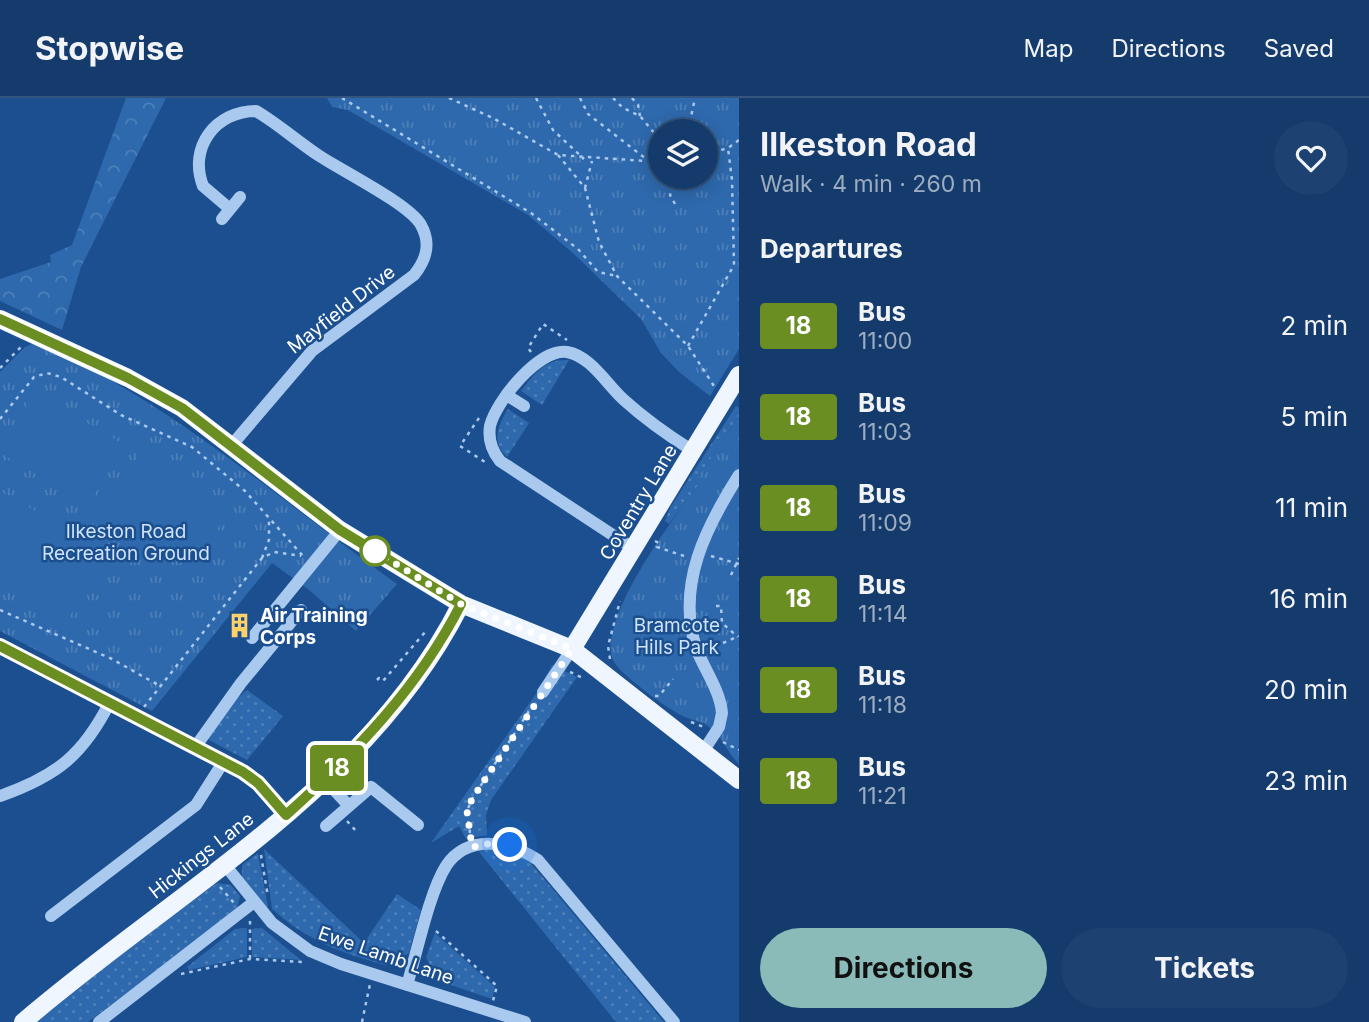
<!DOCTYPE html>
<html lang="en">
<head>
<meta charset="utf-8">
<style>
	:root { --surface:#143b6b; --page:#1d4271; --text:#f1f3f6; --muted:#9dadc1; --line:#33557e; --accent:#8bbbb9 }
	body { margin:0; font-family:Inter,sans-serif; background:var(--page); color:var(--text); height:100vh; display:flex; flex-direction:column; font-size:26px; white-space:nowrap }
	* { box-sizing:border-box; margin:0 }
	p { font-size:23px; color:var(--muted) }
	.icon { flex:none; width:38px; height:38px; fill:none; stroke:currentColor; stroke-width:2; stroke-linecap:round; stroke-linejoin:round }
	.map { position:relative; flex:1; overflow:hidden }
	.side { display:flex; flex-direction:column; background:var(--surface); width:630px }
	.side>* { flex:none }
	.badge { padding:0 14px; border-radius:5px; font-size:24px; line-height:46px }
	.controls { position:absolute; left:648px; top:21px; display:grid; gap:14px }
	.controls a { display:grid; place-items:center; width:70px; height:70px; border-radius:50%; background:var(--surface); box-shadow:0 4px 18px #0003,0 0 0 2px var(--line); font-size:35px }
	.you { position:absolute; width:35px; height:35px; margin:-18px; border:5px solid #fff; border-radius:50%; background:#1a73e8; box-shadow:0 0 0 10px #1a73e833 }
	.map>.badge { position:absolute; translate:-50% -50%; box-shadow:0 0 0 4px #fff }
	h2 { padding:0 21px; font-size:26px; line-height:63px }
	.round { display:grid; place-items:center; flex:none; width:74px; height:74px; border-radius:37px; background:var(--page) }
	.overview { display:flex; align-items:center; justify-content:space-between; height:119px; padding:0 21px }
	h1 { font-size:33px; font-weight:700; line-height:52px }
	.primary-button { display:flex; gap:14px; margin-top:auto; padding:14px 21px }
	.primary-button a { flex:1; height:80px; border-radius:42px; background:var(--accent); color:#111; font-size:28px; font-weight:700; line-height:80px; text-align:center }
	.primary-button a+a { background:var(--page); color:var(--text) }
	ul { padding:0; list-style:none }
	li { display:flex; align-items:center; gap:21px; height:91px; padding:0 21px }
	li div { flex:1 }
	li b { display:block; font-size:26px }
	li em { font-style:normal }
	li .badge { min-width:77px; font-weight:700; text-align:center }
	header { display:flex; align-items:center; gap:42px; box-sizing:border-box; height:98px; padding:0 35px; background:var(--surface); border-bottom:2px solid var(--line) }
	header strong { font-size:33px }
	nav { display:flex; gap:38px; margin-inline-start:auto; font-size:24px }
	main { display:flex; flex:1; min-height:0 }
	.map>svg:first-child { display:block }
	.grass { fill:url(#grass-dots) }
	.forest { fill:url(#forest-crowns) }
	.park { fill:url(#park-tufts); fill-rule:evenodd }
	.pitch { fill:#2e69ad }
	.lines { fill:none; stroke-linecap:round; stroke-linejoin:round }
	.path { stroke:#a9c9ee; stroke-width:2.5; stroke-dasharray:3.5 5; stroke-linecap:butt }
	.minor { stroke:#a9c9ee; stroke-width:12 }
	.major { stroke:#f0f6ff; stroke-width:18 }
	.line-casing { stroke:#fff; stroke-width:16 }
	.line { stroke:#6b8e23; stroke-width:10 }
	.walk { stroke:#fff; stroke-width:7; stroke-dasharray:0 12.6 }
	.stop-dot { fill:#fff; stroke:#6b8e23; stroke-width:3.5 }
	.labels { text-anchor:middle; stroke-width:5; stroke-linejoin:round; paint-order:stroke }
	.street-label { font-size:19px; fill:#fff; stroke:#1b4f8f }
	.park-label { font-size:19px; fill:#cfe3fa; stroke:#1b4f8f }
	.poi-label { font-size:19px; font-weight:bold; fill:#fff; stroke:#1b4f8f; text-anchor:start }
</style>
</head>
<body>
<header>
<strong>Stopwise</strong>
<nav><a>Map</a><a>Directions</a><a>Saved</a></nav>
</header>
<main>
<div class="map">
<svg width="739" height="924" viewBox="0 0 739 924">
	<defs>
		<pattern id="grass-dots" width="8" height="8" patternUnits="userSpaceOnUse" patternTransform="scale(1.75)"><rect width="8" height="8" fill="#2e69ad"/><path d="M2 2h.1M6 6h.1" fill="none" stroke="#4d80b9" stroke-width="1.8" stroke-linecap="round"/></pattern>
		<pattern id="forest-crowns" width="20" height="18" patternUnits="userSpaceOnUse" patternTransform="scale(1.75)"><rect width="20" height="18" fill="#2e69ad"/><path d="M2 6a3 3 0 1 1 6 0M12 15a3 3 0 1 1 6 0" fill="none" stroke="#4d80b9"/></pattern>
		<pattern id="park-tufts" width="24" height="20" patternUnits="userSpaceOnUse" patternTransform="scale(1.75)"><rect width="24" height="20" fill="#2e69ad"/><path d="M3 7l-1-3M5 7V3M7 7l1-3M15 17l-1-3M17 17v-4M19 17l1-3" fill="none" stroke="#4d80b9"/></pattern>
	</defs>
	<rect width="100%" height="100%" fill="#1b4f8f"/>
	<!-- grass -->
	<path class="grass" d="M569,262L542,307L521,293C535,275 545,261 569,262Z
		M736,308L739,310V318L696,383L699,386L669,426L665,423L670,410Z
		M508,311L529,325L507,359C491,345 498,326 508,311Z
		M552,567L577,579L491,702L486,717L487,737L466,741L459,728L431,745L538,593Z
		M247,592L283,618L247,662L209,642L207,636L229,607Z
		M264,751L364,845L397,796L421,812L409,855L385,867C339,854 308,843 272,811Z
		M487,751H505L530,764L664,924H616L479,754Z
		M258,755L268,809L267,810L242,779V767Z
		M217,785L231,787L240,798L237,812L88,924H35L150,833Z
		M247,830V859L189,872L187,869L235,831Z
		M262,830L301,862L252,859V831Z
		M435,835L495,889L492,901L436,882L426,859Z"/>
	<!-- forest -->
	<path class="forest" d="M126,0H166L81,169L62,232L0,203V181L51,164L50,157L72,147Z"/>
	<!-- park -->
	<path class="park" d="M327,0H739V251L710,298L679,274L661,255L641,221L574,156L528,117L348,12L332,9ZM660,33H705V79H660Z
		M32,246C59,258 88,269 114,284C214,342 303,419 397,486L356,533L309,492L272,465L152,613L0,533V274L25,249Z
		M739,318V666C727,654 723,640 709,629C702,623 694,623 685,619C667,611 630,583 617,568C586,534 677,416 698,387L695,384Z"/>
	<!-- pitch -->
	<path class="pitch" d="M34,294L123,346L88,406L0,355Z
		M140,356L230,410L193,470L104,416Z
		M0,393L107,453L66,525L0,488Z"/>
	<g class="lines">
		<!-- path -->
		<path class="path" d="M342,0L531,115L578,151L598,174L617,178
			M449,0L493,20L558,57L660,64
			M536,0L553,32L584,61
			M580,0L588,16L650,64
			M613,0L623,10L640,18L660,42
			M632,0L638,7L640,18
			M688,33L695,0
			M558,57L585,90L599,144L617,178L688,248L714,288
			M705,57L728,50L739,42
			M585,90L592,63
			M675,106L670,97L676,79
			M688,248L734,167L732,82L728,50
			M531,254L528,250L543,226L567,242
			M0,270L22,248
			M479,320L460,348L485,364
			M0,321L34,279L47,275L61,279L121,317L192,349L245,393L303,458
			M655,443L659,445L657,449L684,458
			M711,458L739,466
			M262,460L269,442V420
			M731,477L739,460
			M716,508H721L722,525L738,539
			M0,512L112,561L160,588
			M723,545L739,538
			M610,561L608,548L620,503
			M570,574L583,580
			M377,582L379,580L383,583L426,533
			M655,598H659L673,581
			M144,609L262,460L274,454L301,458
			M691,624L704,629
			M723,644L739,652
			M347,723L357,734
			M470,735L467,713L472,701L535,604
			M261,757L268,799
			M220,789L234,805
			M250,823V861
			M436,833L497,888L493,903
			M181,876L250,861L302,864L304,861
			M362,924L370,886"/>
		<!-- minor -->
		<path class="minor" d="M230,111L203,88C188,49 216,13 256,13C278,26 297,43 318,57C342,73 409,106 421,127C431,145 427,161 414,177L312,253L231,348
			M222,121L240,99
			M508,298L524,308
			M634,451L500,363C492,353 488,341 490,328C496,303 539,250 567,254C591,258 607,287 624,302C645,321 669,338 693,353
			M252,540L340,432
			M0,548L243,674L258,685L286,717
			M543,594L572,551
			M196,648L241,585L301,512
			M704,652L719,629L722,615C720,592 704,571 696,550C676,487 706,429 739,377
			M325,682L349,708
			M0,698C57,678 83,657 110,604
			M326,728L371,689L418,727
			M225,767L272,825L310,853L341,866L525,924
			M51,818L196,707L224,663
			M407,887C417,855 429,795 446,768C468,735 511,744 538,762L674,924
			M99,924L254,804"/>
		<!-- major -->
		<path class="major" d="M0,221L128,280L182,310L340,432L461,506L572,551L739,682
			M572,551L739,277
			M23,924C175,793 368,691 461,506"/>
	</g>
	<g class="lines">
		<defs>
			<path id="line" d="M0,221L128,280L182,310L340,432L461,506C419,589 355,655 286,717L258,685L243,674L0,548"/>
		</defs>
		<!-- line casing -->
		<use href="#line" class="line-casing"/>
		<!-- line -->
		<use href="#line" class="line"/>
		<!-- walk -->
		<path class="walk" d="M375,453L461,506L572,551L472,701L467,713L472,749L492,745L510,747"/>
	</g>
	<!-- icons -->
	<defs>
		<symbol id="building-bare" viewBox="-9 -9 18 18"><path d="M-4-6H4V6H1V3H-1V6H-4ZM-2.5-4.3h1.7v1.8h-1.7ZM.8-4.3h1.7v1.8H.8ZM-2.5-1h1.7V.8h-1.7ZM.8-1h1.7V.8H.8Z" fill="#ffd166" stroke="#1b4f8f" stroke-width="2.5" paint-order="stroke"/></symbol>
	</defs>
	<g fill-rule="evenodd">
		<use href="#building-bare" x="222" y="510" width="35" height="35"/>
	</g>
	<!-- markers -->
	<circle class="stop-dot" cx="375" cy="453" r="14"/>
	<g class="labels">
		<!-- street labels -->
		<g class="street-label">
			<text transform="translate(341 211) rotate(-38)" y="7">Mayfield Drive</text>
			<text transform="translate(638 404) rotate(-59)" y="7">Coventry Lane</text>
			<text transform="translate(201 757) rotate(-38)" y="7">Hickings Lane</text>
			<text transform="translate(386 857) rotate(19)" y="7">Ewe Lamb Lane</text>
		</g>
		<!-- park labels -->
		<g class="park-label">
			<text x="126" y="440">Ilkeston Road<tspan x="126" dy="22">Recreation Ground</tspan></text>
			<text x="677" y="534">Bramcote<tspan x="677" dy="22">Hills Park</tspan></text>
		</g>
		<!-- poi labels -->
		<g class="poi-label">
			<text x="260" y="524">Air Training<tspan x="260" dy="22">Corps</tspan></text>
		</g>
	</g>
</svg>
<div class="controls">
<a><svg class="icon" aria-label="layers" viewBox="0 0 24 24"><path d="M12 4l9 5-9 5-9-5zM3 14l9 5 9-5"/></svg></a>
</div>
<div class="you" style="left:510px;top:747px"></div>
<b class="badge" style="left:337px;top:670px;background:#6b8e23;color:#fff">18</b>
</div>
<section class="side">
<div class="overview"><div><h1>Ilkeston Road</h1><p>Walk · 4 min · 260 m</p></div><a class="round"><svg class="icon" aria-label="heart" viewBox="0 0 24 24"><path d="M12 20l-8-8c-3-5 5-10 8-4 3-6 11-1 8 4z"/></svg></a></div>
<h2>Departures</h2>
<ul>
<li><span class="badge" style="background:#6b8e23;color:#fff">18</span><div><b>Bus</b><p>11:00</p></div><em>2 min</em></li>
<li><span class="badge" style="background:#6b8e23;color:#fff">18</span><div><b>Bus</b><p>11:03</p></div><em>5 min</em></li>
<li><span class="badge" style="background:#6b8e23;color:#fff">18</span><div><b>Bus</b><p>11:09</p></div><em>11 min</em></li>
<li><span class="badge" style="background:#6b8e23;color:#fff">18</span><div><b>Bus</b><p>11:14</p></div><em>16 min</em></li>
<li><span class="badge" style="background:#6b8e23;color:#fff">18</span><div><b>Bus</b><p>11:18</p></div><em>20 min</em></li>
<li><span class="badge" style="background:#6b8e23;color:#fff">18</span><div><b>Bus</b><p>11:21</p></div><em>23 min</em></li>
</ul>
<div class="primary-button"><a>Directions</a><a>Tickets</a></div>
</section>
</main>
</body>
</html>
